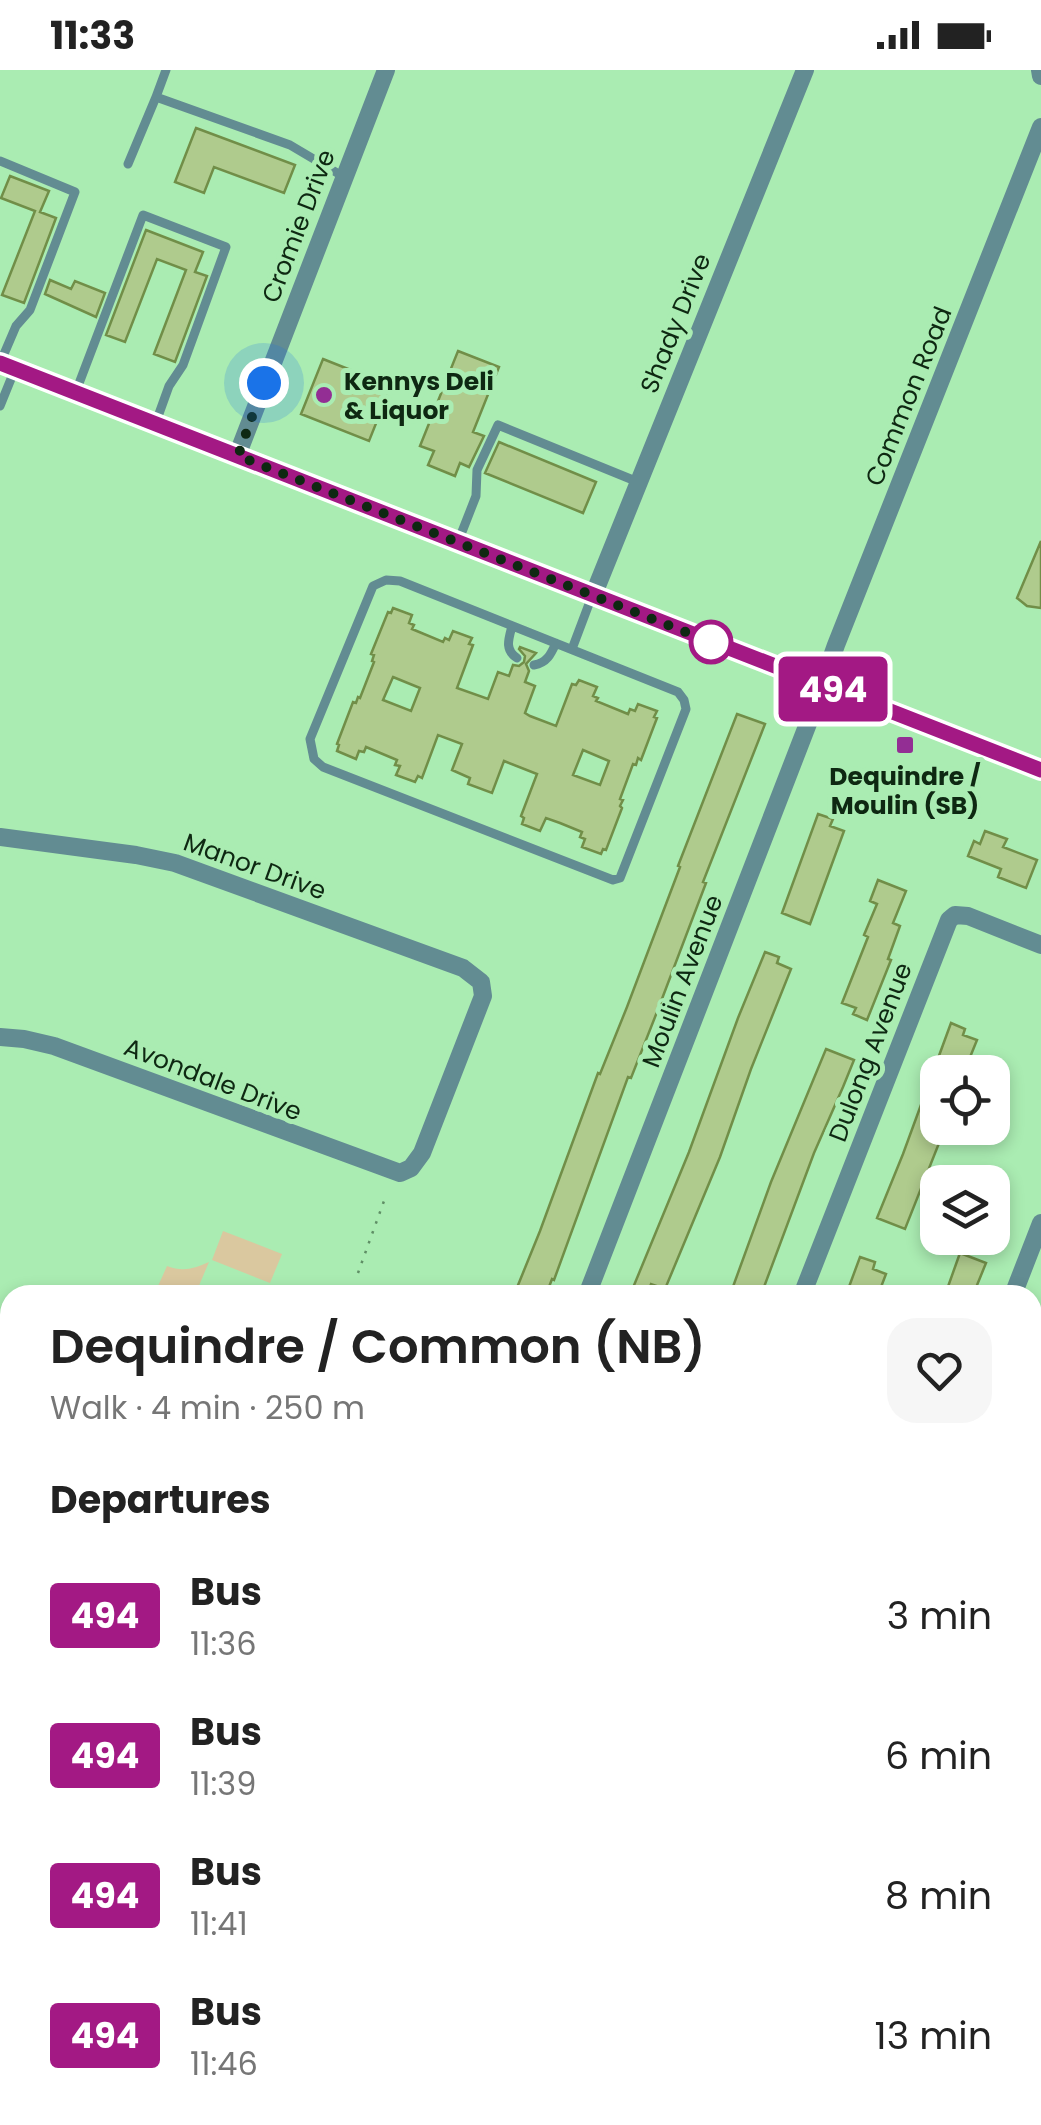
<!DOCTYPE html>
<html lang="en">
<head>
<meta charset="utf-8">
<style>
	:root { --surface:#fff; --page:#f6f6f6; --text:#222; --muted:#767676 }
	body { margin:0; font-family:Poppins,sans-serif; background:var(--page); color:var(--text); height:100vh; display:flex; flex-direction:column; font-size:38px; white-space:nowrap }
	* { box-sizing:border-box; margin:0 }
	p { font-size:32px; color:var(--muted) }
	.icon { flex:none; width:55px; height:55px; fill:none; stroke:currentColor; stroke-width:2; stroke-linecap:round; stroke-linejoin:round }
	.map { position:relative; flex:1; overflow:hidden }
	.details { position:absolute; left:0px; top:1215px; width:1042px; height:840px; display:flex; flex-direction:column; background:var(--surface); border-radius:30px 30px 0 0; box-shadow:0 5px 15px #0003 }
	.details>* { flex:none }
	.badge { padding:0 20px; border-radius:8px; font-size:35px; line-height:65px }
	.fabs { position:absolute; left:920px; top:985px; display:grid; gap:20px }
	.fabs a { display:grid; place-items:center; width:90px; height:90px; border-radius:20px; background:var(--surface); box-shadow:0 5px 15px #0003; font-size:50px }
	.you { position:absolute; width:50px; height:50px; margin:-25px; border:8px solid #fff; border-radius:50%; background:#1a73e8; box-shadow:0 0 0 15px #1a73e833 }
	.map>.badge { position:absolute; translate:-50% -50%; box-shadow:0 0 0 5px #fff }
	h2 { padding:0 50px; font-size:38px; line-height:90px }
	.round { display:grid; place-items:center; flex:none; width:105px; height:105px; border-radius:30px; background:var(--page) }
	.head { display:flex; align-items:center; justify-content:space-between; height:170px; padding:0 50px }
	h1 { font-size:48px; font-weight:600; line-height:75px }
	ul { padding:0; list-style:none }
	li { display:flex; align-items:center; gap:30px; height:140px; padding:0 50px }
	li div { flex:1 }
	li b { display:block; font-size:38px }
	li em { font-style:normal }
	li .badge { min-width:110px; font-weight:700; text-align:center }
	.status { display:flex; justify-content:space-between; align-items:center; height:70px; padding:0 50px; background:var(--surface); direction:ltr }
	.status svg { height:28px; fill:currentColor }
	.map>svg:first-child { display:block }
	.green { fill:#dac89f }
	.building { fill:#afcb8d; stroke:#718e48; stroke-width:2.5; fill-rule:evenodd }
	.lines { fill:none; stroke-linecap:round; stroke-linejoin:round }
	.path { stroke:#5f8e65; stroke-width:2.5; stroke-dasharray:2.5 8; stroke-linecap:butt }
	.lane { stroke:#628c92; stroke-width:9 }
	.street { stroke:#628c92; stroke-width:18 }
	.secondary { stroke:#1e6670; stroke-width:20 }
	.line-casing { stroke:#fff; stroke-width:22 }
	.line { stroke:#a31984; stroke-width:15 }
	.walk { stroke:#0e2812; stroke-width:10; stroke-dasharray:0 18 }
	.poi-dot { fill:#932e94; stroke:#aaecb2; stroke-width:4 }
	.stop-dot { fill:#fff; stroke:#a31984; stroke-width:5 }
	.labels { text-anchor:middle; stroke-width:10; stroke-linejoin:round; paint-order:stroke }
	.street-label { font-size:25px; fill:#0e2812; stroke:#aaecb2 }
	.poi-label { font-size:25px; font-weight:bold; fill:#0e2812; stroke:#aaecb2; text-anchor:start }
</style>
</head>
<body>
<div class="status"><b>11:33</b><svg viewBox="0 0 49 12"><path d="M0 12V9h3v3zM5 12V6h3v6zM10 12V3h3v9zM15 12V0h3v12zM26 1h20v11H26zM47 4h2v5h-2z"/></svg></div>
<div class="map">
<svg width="1041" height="2055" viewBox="0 0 1041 2055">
	<rect width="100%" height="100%" fill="#aaecb2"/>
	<!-- green -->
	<path class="green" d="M223,1161L282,1184L270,1213L212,1190Z
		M209,1192L195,1225H154L167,1196C183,1202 193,1199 209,1192Z
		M0,1575L10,1579V2045H163L159,2055H0Z"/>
	<!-- building -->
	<path class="building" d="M196,58L295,95L284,123L214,97L204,123L175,112Z
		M10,106L49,121L40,142L56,148L24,233L2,225L35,141L1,128Z
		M146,160L203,182L195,202L207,206L175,292L154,284L186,200L157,189L125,272L106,265Z
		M50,210L71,219L75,211L105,223L96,247L45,224Z
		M458,281L499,297L473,362L484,366L469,397L460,393L455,406L428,395L434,381L420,376Z
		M323,289L391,316L369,371L301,344Z
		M499,372L596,412L583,443L485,403Z
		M1041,471V538L1027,536L1017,528Z
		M393,538L412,545L409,553L414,555L412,559L443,572L445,568L449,570L453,561L472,568L469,574L473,575L457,618L488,629L498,602L509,606L513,595L519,596L524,592L525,586L519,579L520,577L536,583L526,594L529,601L525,612L535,616L525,643L530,646L556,656L572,614L576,615L579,610L597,617L593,626L598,628L596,631L628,644L630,639L635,641L638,634L657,641L654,647L657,648L652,661L641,690L638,688L636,695L633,694L620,729L623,730L620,736L622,738L606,780L603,779L601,784L582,777L585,769L580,767L582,762L560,753L546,748L540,761L522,754L524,748L521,746L537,704L504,691L492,723L468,714L470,708L452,700L462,674L438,665L422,708L418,706L415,712L396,705L400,696L395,695L397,690L366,677L364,682L359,681L356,689L337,681L339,675L337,674L353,632L356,633L358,627L360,628L374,592L372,591L374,585L371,584L388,542L391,543ZM393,607L420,618L411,641L383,630ZM583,680L609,691L600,715L573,705Z
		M737,644L765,654L703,812L706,813L657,942L631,1008L628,1007L554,1210L552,1209L546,1225H514L540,1161L598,1003L600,1004L627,937L680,797L678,796Z
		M818,744L833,749L830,756L844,761L810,854L782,843Z
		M985,761L1007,769L1003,777L1037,790L1026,818L998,807L1001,799L968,786L974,771L980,774Z
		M878,810L906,821L893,853L900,856L888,889L891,890L867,950L853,944L856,938L842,933L868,867L864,865L877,834L870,831Z
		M765,882L779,887L777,893L791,899L751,999L720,1087L665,1219L651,1214L647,1225H630L689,1082L738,948Z
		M951,953L965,959L963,965L977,970L964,1002H938V1058H945L905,1159L877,1148L903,1084Z
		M826,979L854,990L843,1017L814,1083L761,1225H730L771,1112Z
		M960,1183L986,1193L973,1225H945Z
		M860,1187L875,1192L873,1199L886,1204L878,1225H846Z"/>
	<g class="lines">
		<!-- path -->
		<path class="path" d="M358,1203L384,1131
			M0,1723L10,1727
			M0,1983L10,1981"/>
		<!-- lane -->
		<path class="lane" d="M166,0L156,27L290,75L344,107
			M0,91L75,122L30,240L16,256L1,291
			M128,94L156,27
			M75,324L143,145L226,177L183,295L169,316L156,352
			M0,336L15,299
			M458,472L476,426L477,400L498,355L638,412
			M386,510L400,511L678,622L684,630L686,639L620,808L613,810L323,697L314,689L310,669L373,516Z
			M512,556C509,568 504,580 517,588
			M572,579L592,526
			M534,595C547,593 551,584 556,573"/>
		<!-- street -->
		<path class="street" d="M1040,0L1041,6
			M237,386L386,0
			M593,526L805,0
			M0,767L136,785L175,793L463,898L481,912L483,926L422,1083L411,1098L400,1103L54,976L24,969L0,967
			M587,1225L809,651L836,575L1041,57
			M802,1225L949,850L955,845L968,846L1041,875
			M1013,1225L1041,1153
			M1032,1732L1041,1710
			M266,2055L269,2045
			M481,2055L485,2045
			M692,2055L696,2045
			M908,2055L912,2045"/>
		<!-- secondary -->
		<path class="secondary" d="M0,293L1041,700"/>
	</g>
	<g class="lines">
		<defs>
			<path id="line" d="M0,293L1041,700"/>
		</defs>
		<!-- line casing -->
		<use href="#line" class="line-casing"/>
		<!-- line -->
		<use href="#line" class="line"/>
		<!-- walk -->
		<path class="walk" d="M264,313L238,386L711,572"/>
	</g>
	<!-- markers -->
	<g class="poi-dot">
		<circle cx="324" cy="325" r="10"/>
		<rect x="895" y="665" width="20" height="20" rx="5"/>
	</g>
	<circle class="stop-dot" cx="711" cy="572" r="20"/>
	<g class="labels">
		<!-- street labels -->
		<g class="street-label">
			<text transform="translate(298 156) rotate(-69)" y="9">Cromie Drive</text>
			<text transform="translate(675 253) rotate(-68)" y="9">Shady Drive</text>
			<text transform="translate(908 326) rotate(-68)" y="9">Common Road</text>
			<text transform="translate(255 796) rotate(20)" y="9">Manor Drive</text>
			<text transform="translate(682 911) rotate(-69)" y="9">Moulin Avenue</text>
			<text transform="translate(870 982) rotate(-69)" y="9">Dulong Avenue</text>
			<text transform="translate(213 1009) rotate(21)" y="9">Avondale Drive</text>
		</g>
		<!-- poi labels -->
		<g class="poi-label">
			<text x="344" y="320">Kennys Deli<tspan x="344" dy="29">&amp; Liquor</tspan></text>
			<text x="905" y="715" text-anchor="middle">Dequindre /<tspan x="905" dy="29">Moulin (SB)</tspan></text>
		</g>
	</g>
</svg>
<div class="fabs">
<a><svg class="icon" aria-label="locate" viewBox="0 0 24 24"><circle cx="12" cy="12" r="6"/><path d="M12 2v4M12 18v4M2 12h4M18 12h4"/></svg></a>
<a><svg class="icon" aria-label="layers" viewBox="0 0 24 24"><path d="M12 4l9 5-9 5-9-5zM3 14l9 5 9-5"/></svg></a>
</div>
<div class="you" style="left:264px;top:313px"></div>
<b class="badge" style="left:833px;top:619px;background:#a31984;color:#fff">494</b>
<section class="details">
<div class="head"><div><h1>Dequindre / Common (NB)</h1><p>Walk · 4 min · 250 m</p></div><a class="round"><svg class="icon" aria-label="heart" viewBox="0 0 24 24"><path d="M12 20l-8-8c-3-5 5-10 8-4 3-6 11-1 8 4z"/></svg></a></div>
<h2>Departures</h2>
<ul>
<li><span class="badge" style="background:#a31984;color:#fff">494</span><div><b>Bus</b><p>11:36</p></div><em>3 min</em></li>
<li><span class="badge" style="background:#a31984;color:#fff">494</span><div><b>Bus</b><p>11:39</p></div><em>6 min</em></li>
<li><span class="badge" style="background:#a31984;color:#fff">494</span><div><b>Bus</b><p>11:41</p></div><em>8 min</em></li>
<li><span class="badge" style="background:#a31984;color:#fff">494</span><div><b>Bus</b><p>11:46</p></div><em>13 min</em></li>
</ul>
</section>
</div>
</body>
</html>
